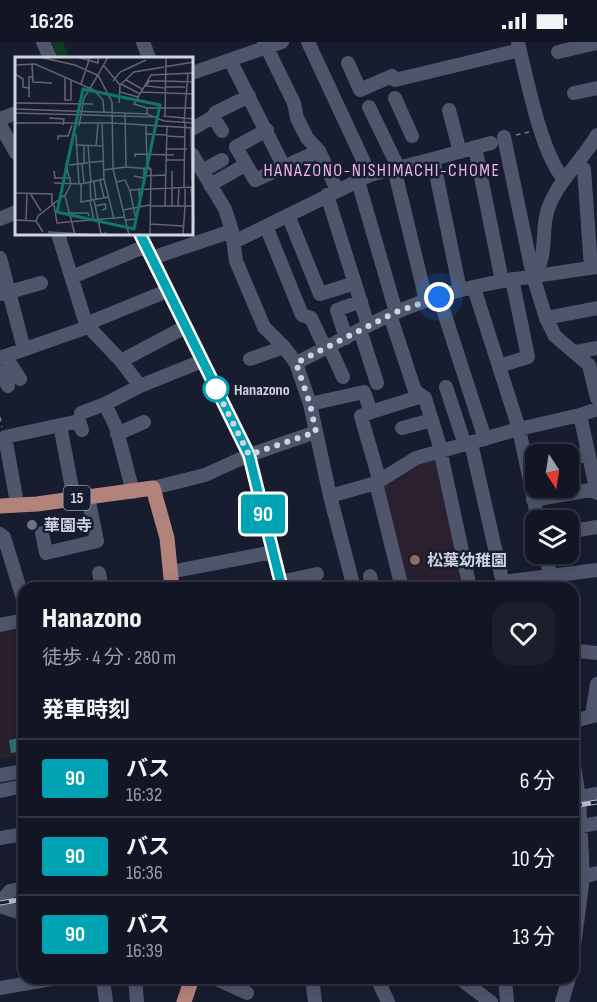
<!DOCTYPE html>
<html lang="ja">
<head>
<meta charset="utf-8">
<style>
	:root { --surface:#121523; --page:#1b1e2b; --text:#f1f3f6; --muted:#9c9fa6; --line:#313441 }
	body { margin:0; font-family:"Sofia Sans Condensed","Noto Sans JP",sans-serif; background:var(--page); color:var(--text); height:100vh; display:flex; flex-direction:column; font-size:22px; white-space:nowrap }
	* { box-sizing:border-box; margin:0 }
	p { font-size:20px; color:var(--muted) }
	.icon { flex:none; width:33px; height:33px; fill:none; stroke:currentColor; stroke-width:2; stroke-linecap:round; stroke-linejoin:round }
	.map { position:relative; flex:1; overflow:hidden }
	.drawer { position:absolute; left:18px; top:540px; width:561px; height:402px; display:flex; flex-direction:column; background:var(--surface); border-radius:18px; box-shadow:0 3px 15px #0003,0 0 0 2px var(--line) }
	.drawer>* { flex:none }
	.badge { padding:0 12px; border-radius:4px; font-size:21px; line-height:39px }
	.needle { width:39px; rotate:168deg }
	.controls { position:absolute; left:525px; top:402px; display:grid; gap:12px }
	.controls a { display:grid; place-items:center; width:54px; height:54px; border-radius:12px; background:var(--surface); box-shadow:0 3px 15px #0003,0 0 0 2px var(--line); font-size:30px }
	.you { position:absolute; width:30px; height:30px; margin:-15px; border:4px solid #fff; border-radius:50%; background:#1a73e8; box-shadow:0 0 0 9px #1a73e833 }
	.map>.badge { position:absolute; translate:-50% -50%; box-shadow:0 0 0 3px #fff }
	h2 { padding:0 24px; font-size:22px; line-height:54px }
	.round { display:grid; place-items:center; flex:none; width:63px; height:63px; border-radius:18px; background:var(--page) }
	.headline { display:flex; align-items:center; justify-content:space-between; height:102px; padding:0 24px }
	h1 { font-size:28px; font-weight:800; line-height:45px }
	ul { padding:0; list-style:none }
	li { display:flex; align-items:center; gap:18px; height:78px; padding:0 24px; border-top:2px solid var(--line) }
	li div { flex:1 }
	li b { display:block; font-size:22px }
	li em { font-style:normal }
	li .badge { min-width:66px; font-weight:700; text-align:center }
	.status { display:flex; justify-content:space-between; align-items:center; height:42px; padding:0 30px; background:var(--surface); direction:ltr }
	.status svg { height:16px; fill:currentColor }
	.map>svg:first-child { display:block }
	.education { fill:#2a202f }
	.green { fill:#0a3e1f }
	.water { fill:#2b7475 }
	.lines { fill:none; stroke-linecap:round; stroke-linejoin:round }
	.path { stroke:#747888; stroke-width:1.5; stroke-dasharray:4.5 4.5; stroke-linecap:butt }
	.minor { stroke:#4f556b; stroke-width:14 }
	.major { stroke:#b1837a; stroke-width:15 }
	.rail-casing { stroke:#b9bcca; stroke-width:5 }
	.rail { stroke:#181c2f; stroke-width:3; stroke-dasharray:9; stroke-linecap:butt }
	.line-casing { stroke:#fff; stroke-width:14 }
	.line { stroke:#00a3b4; stroke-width:9 }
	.walk { stroke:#d0d3e0; stroke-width:6; stroke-dasharray:0 10.8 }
	.stop-dot { fill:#fff; stroke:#00a3b4; stroke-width:3 }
	.worship-dot { fill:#6b7280; stroke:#181c2f; stroke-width:2 }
	.education-dot { fill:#8d6e63; stroke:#181c2f; stroke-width:2 }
	.labels { text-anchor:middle; stroke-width:5; stroke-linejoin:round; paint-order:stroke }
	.shield { fill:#181c2f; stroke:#999cab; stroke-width:1.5 }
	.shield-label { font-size:15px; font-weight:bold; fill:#d0d3e0 }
	.stop-label { font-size:16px; font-weight:bold; fill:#d0d3e0; stroke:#181c2f; text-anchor:start }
	.poi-label { font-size:16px; font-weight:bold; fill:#d0d3e0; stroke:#181c2f; text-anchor:start }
	.neighbourhood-label { font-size:18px; letter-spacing:1.5px; fill:#eeb3ec; stroke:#181c2f }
	.inset-road { fill:none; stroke:#626576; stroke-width:1.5 }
	.view { fill:#0f766e; fill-opacity:0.15; stroke:#0f766e; stroke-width:3 }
	.inset-edge { fill:none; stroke:#d0d3e0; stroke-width:3 }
</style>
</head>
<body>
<div class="status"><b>16:26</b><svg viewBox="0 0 49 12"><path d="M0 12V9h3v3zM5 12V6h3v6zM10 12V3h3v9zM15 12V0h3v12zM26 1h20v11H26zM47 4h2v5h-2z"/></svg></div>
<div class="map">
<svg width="597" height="960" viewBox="0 0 597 960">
	<rect width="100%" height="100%" fill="#181c2f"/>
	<!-- education -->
	<path class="education" d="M437,414L467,546H406L380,444L415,420Z
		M19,585L24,589V713L0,717V589Z"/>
	<!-- green -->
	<path class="green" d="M52,0H63L68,13L58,16Z"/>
	<!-- water -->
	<path class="water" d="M24,695V709L11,711L9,698Z"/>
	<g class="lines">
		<!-- path -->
		<path class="path" d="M516,93L529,90
			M0,375L2,385"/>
		<!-- minor -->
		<path class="minor" d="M43,0L50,16
			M143,0L149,16
			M264,0L294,61L297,76L307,96L319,109L337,148
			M308,0L370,133
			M518,1C527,36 541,112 564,137
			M558,10L596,1
			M230,18L284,125
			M348,21L360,48L392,34L395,38L520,8
			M192,31L282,0
			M574,51L597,46
			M395,56L412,94
			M369,65L398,125
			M449,68L460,110
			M215,71L249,54
			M0,77L16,71
			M0,83L16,111
			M192,87L213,75L222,89
			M267,88L236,105L255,138L319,109
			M504,95L533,234L546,276L555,294L589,323L597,356
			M475,105L502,239
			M192,112L225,167L232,189L236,219L264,285L284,305L296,321L310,362L330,454L354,546
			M433,117L491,101
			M577,121L584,127L591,226
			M394,126L426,258
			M202,129L222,118
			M358,139L396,270
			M210,143L245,123
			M327,153L368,283
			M288,173L320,252L355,241
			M0,177L16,170
			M266,184L302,273L311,276L325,306
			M58,192L86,282L121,319L140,344L202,319
			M140,192L249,413L282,546
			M234,200L370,133L433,117L460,248
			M0,216L24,307
			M152,216L232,189
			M533,234C549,214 540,190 548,167C558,138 582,120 597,93
			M72,235L146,204
			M474,246L519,387L538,478
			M2,252L41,241
			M439,255L485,397
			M390,273L415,349L425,356L438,398L470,546
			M546,276L597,266
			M86,282L167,249
			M360,288L377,341
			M346,296L337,268L361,259
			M329,304L343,335
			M576,310L597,306
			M5,314L20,337
			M0,316L88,285
			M250,317L284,305
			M121,319L185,285
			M296,321C339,300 380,274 425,259C480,239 539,234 597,225
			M499,324L528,315L512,237
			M0,330L8,344
			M446,345L465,403
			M310,362L364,350L371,370L422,354
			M371,370L361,374L379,437
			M81,371L105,362
			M580,373L597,451
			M60,383L74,457
			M402,386L432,378
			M117,392L144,380
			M471,401L504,546
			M568,416L589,412
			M376,441L402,546
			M153,446L205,433L249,413L316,390
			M133,450L116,385L105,362L140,344
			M330,454L376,441L416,416L519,387L580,373L597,367
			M533,458L596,447
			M17,461L5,395L79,379L82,388
			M568,490L597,485
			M42,491L46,511L97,499L88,455
			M0,492L4,495L24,560
			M545,512L554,546
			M170,530L273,510
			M99,531L102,546
			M370,534L373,546
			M280,540L317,532
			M503,540L597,528
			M0,583L24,578
			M573,605L578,609L597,611
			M592,673L597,642
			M573,679L597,673
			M573,717L579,755L583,835L573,912
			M0,733L24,729
			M0,749L24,744
			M573,756L597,752
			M573,786L597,781
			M0,796L24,792
			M573,838L597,831
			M0,861L10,849L24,846
			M0,864L24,872
			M103,936L106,960
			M135,936L137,960
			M214,936L247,951
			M312,936L315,960
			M377,936L388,960
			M459,936L491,960
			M505,936L507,960
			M0,946L57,936
			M562,960L569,936"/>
		<!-- major -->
		<path class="major" d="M0,464L37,462L153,446L167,496L172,546
			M184,960L192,936"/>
		<defs>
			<path id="rail" d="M573,764L597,760
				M0,861L24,857"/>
		</defs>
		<!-- rail casing -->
		<use href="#rail" class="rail-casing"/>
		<!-- rail -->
		<use href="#rail" class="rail"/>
	</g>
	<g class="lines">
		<defs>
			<path id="line" d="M140,192L249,413L282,546"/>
		</defs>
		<!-- line casing -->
		<use href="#line" class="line-casing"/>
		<!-- line -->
		<use href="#line" class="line"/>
		<!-- walk -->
		<path class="walk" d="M216,347L215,345L249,413L316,390L310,362L296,321L396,270L439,255"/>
	</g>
	<!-- markers -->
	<circle class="stop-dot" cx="216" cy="347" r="12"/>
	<circle class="worship-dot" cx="32" cy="483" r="6"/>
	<circle class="education-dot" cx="415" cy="518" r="6"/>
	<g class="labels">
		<!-- shield labels -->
		<rect class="shield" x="63.5" y="444" width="27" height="24" rx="4.5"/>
		<g class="shield-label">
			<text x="77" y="461">15</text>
		</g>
		<!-- stop labels -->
		<g class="stop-label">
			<text x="234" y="353">Hanazono</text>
		</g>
		<!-- poi labels -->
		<g class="poi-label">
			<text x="44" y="489">華園寺</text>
			<text x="427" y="524">松葉幼稚園</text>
		</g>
		<!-- neighbourhood labels -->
		<g class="neighbourhood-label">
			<text x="382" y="134">HANAZONO-NISHIMACHI-CHOME</text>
		</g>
	</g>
	<!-- overview -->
	<g transform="translate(15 15)">
		<rect width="178" height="178" fill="#181c2f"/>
		<path class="inset-road" d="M24,0L60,8L82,18M63,0L83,6V0M93,0L83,18L97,45L98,112L114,178M17,7L18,25L37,26M0,8L20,7L79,33L88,43L89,56M89,9L105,28M0,17L8,22V30L14,31M50,20V43H56M56,22V43M111,23L127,32M98,24L105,15L131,3M150,24L179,25M66,27L75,0M106,27L125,37M150,30H170M150,31L131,29L134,24H150M105,35L123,40M126,35L179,37M14,40V20H18M0,46L78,47M104,46L105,28L119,15L179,5M132,51H179M0,52L110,56M0,56L142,60M132,57L149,64L179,66M148,59L179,62M150,59L151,0M34,61L49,62L48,68M169,65L173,16M0,66H97M87,66L89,122L99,162M97,66L179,71M64,69L69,41L83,18M131,69L132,108L135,112M176,71L177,124M58,76L61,78L64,127M130,77L151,78M151,79L170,80M43,83V79H53L57,68M60,88L88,89M69,88V107M73,88L76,126M81,89L83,67M151,92H172M120,100V97L159,98M151,103H170M67,107L69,127M54,108L88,104M88,113L111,110M39,114L40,121H56M119,119L129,121V112M129,119L150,118M85,123L89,141M79,125L81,143M101,125L110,123L115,134L121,162L111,163M39,126L66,127L89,122M75,126L76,144M66,127V145L94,140M169,130L170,65M176,130L179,168M124,131L125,149M115,133L179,130M0,136L37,137V148M15,136L26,154M50,139L60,178M79,143L86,177L92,176M75,144L79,164M39,148L42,166L110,160M80,149L90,147L91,152L87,153M135,149H179M150,149L152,70M157,149V114M163,149L164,130M170,149V130M108,153L135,148M52,156H73L74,159M0,163L21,164M11,164L12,136M135,167L168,169M28,175L21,164L23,159L51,137L56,127L51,108L61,69M33,175L86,178M135,178L136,112L111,110L110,56L132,57V51L119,47L136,18L179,16M168,178L170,149"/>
		<path class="view" d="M68,32L145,48L119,172L42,155Z"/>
		<rect width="178" height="178" class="inset-edge"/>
	</g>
</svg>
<div class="controls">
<a><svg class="needle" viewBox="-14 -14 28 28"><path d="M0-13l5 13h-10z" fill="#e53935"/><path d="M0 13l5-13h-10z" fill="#9c9fa6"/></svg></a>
<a><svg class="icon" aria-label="layers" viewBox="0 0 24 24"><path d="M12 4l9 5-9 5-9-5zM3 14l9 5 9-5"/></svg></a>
</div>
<div class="you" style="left:439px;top:255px"></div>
<b class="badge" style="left:263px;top:472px;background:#00a3b4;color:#fff">90</b>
<section class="drawer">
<div class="headline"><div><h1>Hanazono</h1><p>徒歩 · 4 分 · 280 m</p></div><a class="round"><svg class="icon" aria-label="heart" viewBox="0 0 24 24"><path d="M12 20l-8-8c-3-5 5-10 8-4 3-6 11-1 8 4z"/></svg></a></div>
<h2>発車時刻</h2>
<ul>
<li><span class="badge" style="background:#00a3b4;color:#fff">90</span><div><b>バス</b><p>16:32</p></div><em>6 分</em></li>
<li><span class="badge" style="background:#00a3b4;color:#fff">90</span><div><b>バス</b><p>16:36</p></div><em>10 分</em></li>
<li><span class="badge" style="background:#00a3b4;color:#fff">90</span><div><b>バス</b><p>16:39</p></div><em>13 分</em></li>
</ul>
</section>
</div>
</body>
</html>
